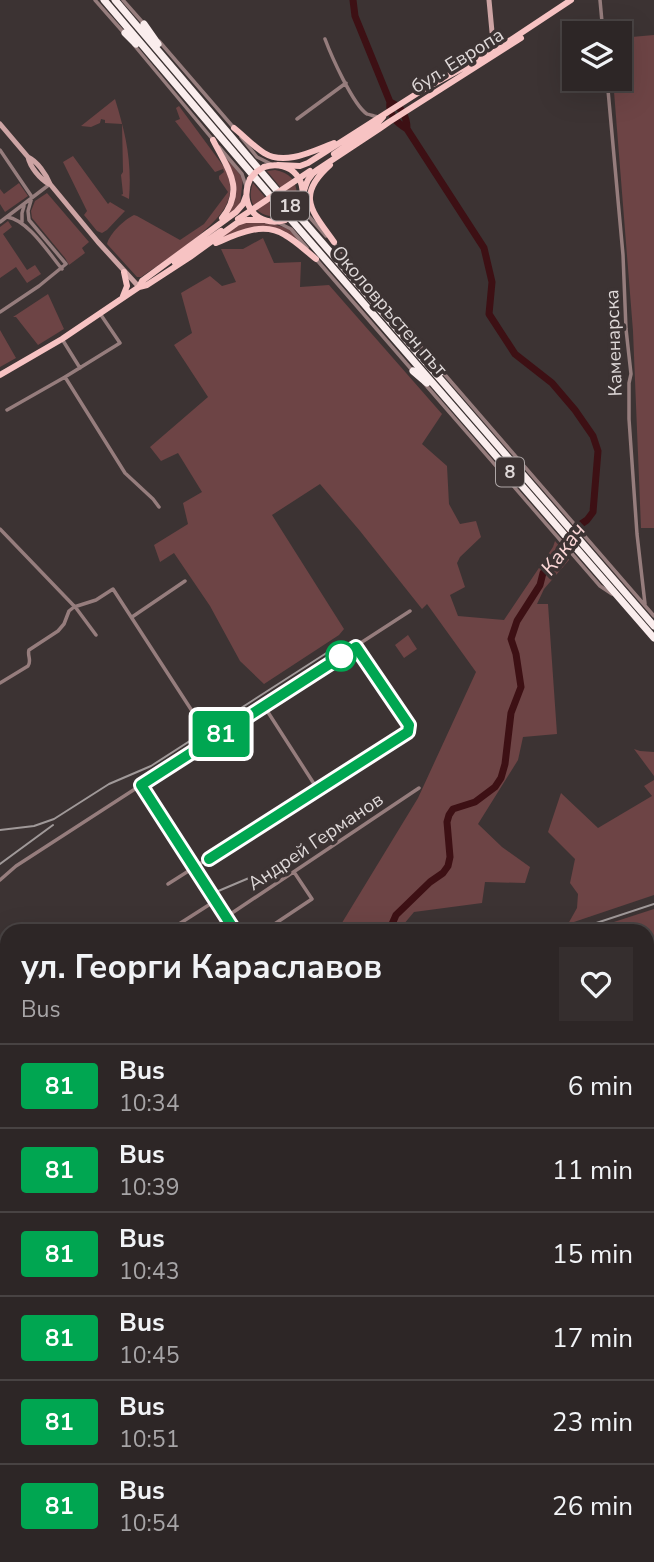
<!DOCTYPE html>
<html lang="en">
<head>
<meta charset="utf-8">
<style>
	:root { --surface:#2d2626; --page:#352e2e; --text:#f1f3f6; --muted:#a7a5a7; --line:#484343 }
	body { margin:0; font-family:"Nunito Sans",sans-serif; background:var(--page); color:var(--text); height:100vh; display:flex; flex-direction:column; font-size:26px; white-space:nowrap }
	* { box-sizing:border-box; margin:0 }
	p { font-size:23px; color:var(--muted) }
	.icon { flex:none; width:38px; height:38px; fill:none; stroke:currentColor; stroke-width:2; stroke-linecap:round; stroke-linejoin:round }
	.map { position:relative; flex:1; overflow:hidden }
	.side { position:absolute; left:0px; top:924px; width:654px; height:639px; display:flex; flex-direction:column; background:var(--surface); border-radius:21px 21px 0 0; box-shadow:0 7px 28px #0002,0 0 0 2px var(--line) }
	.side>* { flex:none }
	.badge { padding:0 14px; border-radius:5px; font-size:24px; line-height:46px }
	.fabs { position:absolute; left:562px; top:21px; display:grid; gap:14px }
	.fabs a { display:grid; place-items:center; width:70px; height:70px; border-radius:0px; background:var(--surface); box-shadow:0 7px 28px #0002,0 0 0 2px var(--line); font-size:35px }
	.map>.badge { position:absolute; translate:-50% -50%; box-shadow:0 0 0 4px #fff }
	.round { display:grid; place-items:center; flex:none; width:74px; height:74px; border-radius:0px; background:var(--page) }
	.summary { display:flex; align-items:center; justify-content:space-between; height:119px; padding:0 21px }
	h1 { font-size:33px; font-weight:700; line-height:52px }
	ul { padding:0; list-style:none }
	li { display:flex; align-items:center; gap:21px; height:84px; padding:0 21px; border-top:2px solid var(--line) }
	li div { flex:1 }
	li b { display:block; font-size:26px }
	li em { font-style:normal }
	li .badge { min-width:77px; font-weight:700; text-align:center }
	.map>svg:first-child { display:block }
	.green { fill:#6d4445 }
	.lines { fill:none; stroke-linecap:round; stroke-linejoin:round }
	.river { stroke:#3d1014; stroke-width:7 }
	.street { stroke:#967d7d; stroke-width:3.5 }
	.secondary { stroke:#cda4a4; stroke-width:5 }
	.primary { stroke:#f7c3c3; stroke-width:6 }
	.highway { stroke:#faeded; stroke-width:7 }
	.rail { stroke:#a09999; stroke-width:2 }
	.primary-bridge { stroke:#f7c3c3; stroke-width:6 }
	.line-casing { stroke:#fff; stroke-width:16 }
	.line { stroke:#00a651; stroke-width:10 }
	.stop-dot { fill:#fff; stroke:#00a651; stroke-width:3.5 }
	.labels { text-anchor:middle; stroke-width:7; stroke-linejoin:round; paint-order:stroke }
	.shield { fill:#3c3333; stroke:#aea7a7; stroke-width:2 }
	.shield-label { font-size:18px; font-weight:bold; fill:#dfd9d9 }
	.street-label { font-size:19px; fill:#dfd9d9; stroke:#3c3333 }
	.water-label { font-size:21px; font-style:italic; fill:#fbd7d7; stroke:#3c3333 }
</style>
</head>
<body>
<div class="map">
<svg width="654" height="1562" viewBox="0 0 654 1562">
	<rect width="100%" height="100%" fill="#3c3333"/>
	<!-- green -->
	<path class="green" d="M654,35V528H641L633,331L613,79H620V38Z
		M115,99C126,135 132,161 129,199L121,195L123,194L121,175L123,172L122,124L105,123V120L101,119L100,123L91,127L81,126Z
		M179,106L224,167C230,179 233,190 227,203C217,228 164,261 141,277H137L107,244C110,233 124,220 134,215L137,216L180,240L204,224L228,192L219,179V176L224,172L223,169L215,172L175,121L180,119L176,108Z
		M223,154L243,178L240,205L227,216C234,186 240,182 223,154Z
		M73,156L108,204L110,202L125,211L107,230L102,233L97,231L84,215L87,211L63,162Z
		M275,170C294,173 300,187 295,205L267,171Z
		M19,183L28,196L5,212L0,204V189L4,194Z
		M253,183L281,216C259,219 245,204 253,183Z
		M47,193L89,242L82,248L85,253L69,265L65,258L32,218L31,211L35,201Z
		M8,221L12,227L3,234L27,270L35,265L41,274L27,283L16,267L0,278V227Z
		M243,222C256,222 276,223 288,229C294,233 298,240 303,246L269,227L222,238L221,237Z
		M263,238L274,263L301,262L300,287L329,285L442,414L422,444L447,466L449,504L460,524L476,521L481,537L460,557L457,563L465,587L450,595L458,616L504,620L553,547L555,541L568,556L569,560L544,589L537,604H548L557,734L523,737L518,760L478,824L502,847L530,867L525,883L485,882L482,903L414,912L398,931H337L418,798L476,672L427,604L422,609L360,531L320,484L272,515L344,629L339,635L264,684L240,661L210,606L174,553L160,562L154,545L188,524L183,503L202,492L178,453L161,461L150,447L208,397L174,345L192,333L181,293L210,276L222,286L236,282L221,249H243Z
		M48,294L64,329L38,345L16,317H13Z
		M0,330L16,358L0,367Z
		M408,635L417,649L404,658L395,645Z
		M634,749L640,751L654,752V776Z
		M654,780V895L568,924L577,908L578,894L570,883L575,859L548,832L561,793L598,828L652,796L644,786Z
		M654,909V1009L648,1014V931H586Z
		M0,1461L7,1472V1556H62L66,1562H0Z"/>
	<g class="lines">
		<!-- river -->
		<path class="river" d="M353,0L355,16L390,102C388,115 397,123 407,129
			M389,931L396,915L430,882L443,873L448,866L450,857L447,822L449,815L453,809L475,802L495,787L501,778L505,764L511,713L521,687L516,654L511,639L517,621L540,585L543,573L549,567L571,531L587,520L593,512L598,451L593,436L575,410L552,383L515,354L489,314L492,282L484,248L407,129C407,117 402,107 390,102
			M227,1562L230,1556"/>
		<!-- street -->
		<path class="street" d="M95,0L124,33
			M123,0L145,25
			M600,0L603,33
			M325,39C331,55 353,105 367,114C368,114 377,117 378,117
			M159,41L234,128
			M134,45L214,141
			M607,79L623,255L626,329L631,374L629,383V419L637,534L645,604
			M297,119L346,83
			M241,137L257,157L271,164
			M219,147L242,174L246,186
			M0,150L32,197L28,211L29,220L66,264L39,286L0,312
			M304,202L306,213L326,236
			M7,217C28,220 48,252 62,269
			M0,222L50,184
			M22,222V213L24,206
			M279,223L291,229L307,248
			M334,243L433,361
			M316,259L412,370
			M101,315L120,343L65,377L125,473L153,499L159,507
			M62,339L80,368
			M440,369L654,616
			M424,383L600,586L612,594
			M7,410L65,377
			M0,529L76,608L96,635
			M132,617L185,581
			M0,683L28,666C32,661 27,655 29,650L58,631L64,624L69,611L74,607L96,600L113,589L194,714
			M264,706L318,790
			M141,786L235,931
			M0,880L16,866L410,611
			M168,884L408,732L409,725L356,647
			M226,917L419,788
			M168,931L215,901
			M264,931L312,899L294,872
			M648,1046L654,1040
			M648,1075L654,1084
			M648,1150L654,1147
			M0,1189L7,1188
			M648,1245L654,1246
			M0,1247L7,1250
			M0,1334L7,1330
			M0,1362L7,1373
			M648,1372L654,1342
			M648,1406L654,1411
			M0,1435L7,1430
			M648,1506L654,1501
			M648,1527L654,1535
			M126,1556L130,1562
			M198,1556L206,1562
			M472,1556L477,1562
			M211,1562L213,1556
			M450,1562L458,1556
			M576,1562L584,1556"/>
		<!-- secondary -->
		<path class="secondary" d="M489,0L494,53
			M0,124L28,157C37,161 46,174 50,184L98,242L139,287
			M28,157C30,167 40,179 49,184
			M0,1073L7,1071
			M0,1446L7,1456
			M0,1453L7,1464
			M71,1556L75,1562
			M371,1562L373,1556"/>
		<!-- primary -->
		<path class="primary" d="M234,128C244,136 253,146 264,153C285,166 313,151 334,143
			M213,140C227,168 246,188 222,218
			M334,154L375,126L383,117
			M278,165L300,166L308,163L424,89L494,51L571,0
			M330,165C295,196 312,211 334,242
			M264,167C292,159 311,182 299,209
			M250,179C238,205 258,228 285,220
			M303,194C306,184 308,176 317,170L379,129L389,122L521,38
			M216,243C237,234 263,221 285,235C296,241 306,251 316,259
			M175,263L221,231
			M139,287L142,281L236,212L243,204L246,196
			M123,296L127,286L124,272
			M0,375L62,339L139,287L147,285L190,257L237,223L246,220H263"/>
		<!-- highway -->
		<path class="highway" d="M104,0L286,214L654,638
			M115,0L280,194L654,626
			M144,24L158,44
			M125,33L136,44
			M433,361L440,373
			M413,371L427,383"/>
		<!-- rail -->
		<path class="rail" d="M0,830L34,826L54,819L109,784L151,766L342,643
			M0,864L53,825
			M216,892L249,878
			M191,931L198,927
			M572,931L654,904
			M0,1042L7,1041
			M0,1130L7,1127"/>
		<!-- primary-bridge -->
		<path class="primary-bridge" d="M250,179L256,172L264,167
			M238,219L310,171
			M285,220L293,215L299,209"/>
	</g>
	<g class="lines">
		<defs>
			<path id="line" d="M209,859L408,732L409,725L356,647L141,785L235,931"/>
		</defs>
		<!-- line casing -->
		<use href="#line" class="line-casing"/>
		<!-- line -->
		<use href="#line" class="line"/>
	</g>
	<!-- markers -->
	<circle class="stop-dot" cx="341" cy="656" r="14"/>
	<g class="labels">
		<!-- shield labels -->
		<g class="shield">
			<rect x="271" y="191.5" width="38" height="29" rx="5"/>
			<rect x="496" y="457.5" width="28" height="29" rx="5"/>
		</g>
		<g class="shield-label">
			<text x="290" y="212">18</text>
			<text x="510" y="478">8</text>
		</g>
		<!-- street labels -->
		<g class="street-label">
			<text transform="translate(457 60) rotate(-32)" y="7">бул. Европа</text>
			<text transform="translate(390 310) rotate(49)" y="7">Околовръстен път</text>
			<text transform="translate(613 343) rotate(-92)" y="7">Каменарска</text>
			<text transform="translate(315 841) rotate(-34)" y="7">Андрей Германов</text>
		</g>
		<!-- water labels -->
		<g class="water-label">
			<text transform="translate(563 549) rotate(-53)" y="7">Какач</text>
		</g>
	</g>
</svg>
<div class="fabs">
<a><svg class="icon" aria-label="layers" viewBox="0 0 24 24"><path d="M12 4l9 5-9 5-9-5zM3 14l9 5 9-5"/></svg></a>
</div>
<b class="badge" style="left:221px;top:734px;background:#00a651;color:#fff">81</b>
<section class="side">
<div class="summary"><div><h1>ул. Георги Караславов</h1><p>Bus</p></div><a class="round"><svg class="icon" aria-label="heart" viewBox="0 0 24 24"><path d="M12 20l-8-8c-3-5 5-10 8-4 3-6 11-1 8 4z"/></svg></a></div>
<ul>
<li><span class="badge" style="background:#00a651;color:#fff">81</span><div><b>Bus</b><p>10:34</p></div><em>6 min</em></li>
<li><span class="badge" style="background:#00a651;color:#fff">81</span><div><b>Bus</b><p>10:39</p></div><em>11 min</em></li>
<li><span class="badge" style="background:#00a651;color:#fff">81</span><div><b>Bus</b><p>10:43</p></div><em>15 min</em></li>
<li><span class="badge" style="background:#00a651;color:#fff">81</span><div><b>Bus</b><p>10:45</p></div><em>17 min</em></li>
<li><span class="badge" style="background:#00a651;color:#fff">81</span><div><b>Bus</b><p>10:51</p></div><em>23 min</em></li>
<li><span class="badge" style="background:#00a651;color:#fff">81</span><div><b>Bus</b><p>10:54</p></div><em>26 min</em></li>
</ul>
</section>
</div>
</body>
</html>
